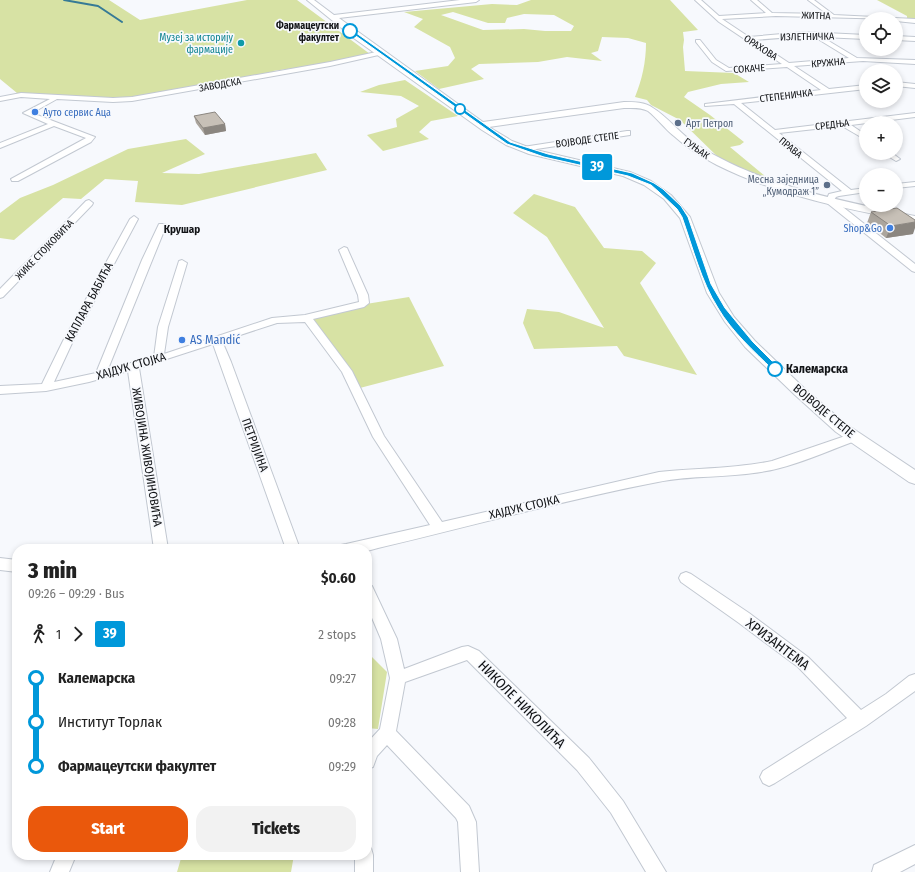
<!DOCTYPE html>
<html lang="en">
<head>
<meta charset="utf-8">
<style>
	:root { --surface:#fff; --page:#f2f2f2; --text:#222; --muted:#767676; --accent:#ea580c }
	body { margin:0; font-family:"Fira Sans Condensed",sans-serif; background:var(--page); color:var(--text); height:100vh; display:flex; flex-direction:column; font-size:15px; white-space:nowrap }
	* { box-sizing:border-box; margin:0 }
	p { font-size:13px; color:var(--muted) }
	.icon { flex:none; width:22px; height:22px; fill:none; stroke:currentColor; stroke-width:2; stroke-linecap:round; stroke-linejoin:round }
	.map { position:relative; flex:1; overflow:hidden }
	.sheet { position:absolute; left:12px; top:544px; width:360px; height:316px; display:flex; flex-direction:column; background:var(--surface); border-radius:16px; box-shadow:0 2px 6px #0003 }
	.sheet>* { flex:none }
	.badge { padding:0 8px; border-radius:3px; font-size:14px; line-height:26px }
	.tools { position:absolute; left:859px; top:12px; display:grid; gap:8px }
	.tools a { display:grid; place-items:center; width:44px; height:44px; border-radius:50%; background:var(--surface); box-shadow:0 2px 6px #0003; font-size:20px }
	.map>.badge { position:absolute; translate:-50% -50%; box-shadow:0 0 0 2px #fff }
	.legs { display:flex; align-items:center; gap:6px; height:44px; padding:0 16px; font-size:13px }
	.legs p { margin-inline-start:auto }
	.headline { display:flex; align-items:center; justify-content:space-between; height:68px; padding:0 16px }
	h1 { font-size:22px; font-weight:800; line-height:30px }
	.cta { display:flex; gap:8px; margin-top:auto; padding:8px 16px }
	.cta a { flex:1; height:46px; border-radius:16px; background:var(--accent); color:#fff; font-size:16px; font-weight:800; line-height:46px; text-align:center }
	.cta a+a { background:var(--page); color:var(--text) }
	ul { padding:0 16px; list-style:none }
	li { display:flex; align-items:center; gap:14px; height:44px; font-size:15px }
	li i { display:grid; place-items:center; width:6px; height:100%; margin:0 5px; background:currentColor }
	li i::after { content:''; width:10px; height:10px; margin:-5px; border:3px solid; border-radius:50%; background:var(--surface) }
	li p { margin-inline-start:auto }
	li:first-child i { background:linear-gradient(#0000 50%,currentColor 0) }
	li:last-child i { background:linear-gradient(currentColor 50%,#0000 0) }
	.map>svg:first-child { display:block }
	.green { fill:#d7e2a4; fill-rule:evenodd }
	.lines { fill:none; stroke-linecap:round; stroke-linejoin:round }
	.stream { stroke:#367a96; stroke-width:2 }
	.minor-casing { stroke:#c2c8d1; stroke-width:2 }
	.tertiary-casing { stroke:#c2c8d1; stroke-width:2 }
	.minor { fill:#fff; fill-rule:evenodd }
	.tertiary { fill:#fff; fill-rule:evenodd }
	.wall { fill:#aba59d }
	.shaded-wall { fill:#8b8680 }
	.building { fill:#c7c0b7; stroke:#8b8680 }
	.line-1 { fill:#0098da; stroke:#fff }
	.stop-1-dot { fill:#fff; stroke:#0098da; stroke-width:2 }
	.culture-dot { fill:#0f9aa8; stroke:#f7f9fd; stroke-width:1.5 }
	.shop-dot { fill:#3f7fe0; stroke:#f7f9fd; stroke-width:1.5 }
	.service-dot { fill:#5c6f8a; stroke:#f7f9fd; stroke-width:1.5 }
	.labels { text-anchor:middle; stroke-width:3.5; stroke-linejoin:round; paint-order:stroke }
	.far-street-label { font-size:10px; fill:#121417; stroke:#f7f9fd }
	.far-stop-label { font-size:10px; font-weight:bold; fill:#121417; stroke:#f7f9fd; text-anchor:end }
	.far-culture-label { font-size:10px; fill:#0d838f; stroke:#f7f9fd; text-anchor:end }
	.far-shop-label { font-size:10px; fill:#366cbe; stroke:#f7f9fd; text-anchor:start }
	.far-service-label { font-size:10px; fill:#4e5e75; stroke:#f7f9fd; text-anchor:start }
	.far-neighbourhood-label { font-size:11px; font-weight:bold; fill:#121417; stroke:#f7f9fd }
	.street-label { font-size:12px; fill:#121417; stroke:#f7f9fd }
	.shop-label { font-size:12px; fill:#366cbe; stroke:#f7f9fd; text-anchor:start }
	.stop-label { font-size:12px; font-weight:bold; fill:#121417; stroke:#f7f9fd; text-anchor:start }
	.near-street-label { font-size:14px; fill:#121417; stroke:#f7f9fd }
</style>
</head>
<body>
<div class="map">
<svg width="915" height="872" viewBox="0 0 915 872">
	<rect width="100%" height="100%" fill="#f7f9fd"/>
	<!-- green -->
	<path class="green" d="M0,0H109L140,20L247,0H297L370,54L338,62L273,71V73L125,98L21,94L17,93L0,79Z
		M531,0H670L698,30L683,32L684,40L683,47L685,71L734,73L749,82L721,84L688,92L684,97L710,115L744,142L740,145L730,147L765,176H756L721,160L680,120L651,105L647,100L635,97C642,80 646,62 646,43L628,38L602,37L598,51L591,53L602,61L567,57L538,62L479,64L471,69L484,79L439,89L415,71L448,66L455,58L450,47L414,27L423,19L404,12L492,4L517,5ZM453,12L488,23H505L507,18L524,14L554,15L574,26L571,31H545L524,29L483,30L441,15Z
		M877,0H915V20L907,18V16Z
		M405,80L458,116L431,121L419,132L429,139L383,151L367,135L397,127L396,119L419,106L401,96L360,92L379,85Z
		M186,139L205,154L162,173L199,174L316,153L327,170L182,205L135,202L138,181L105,179L81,199L63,198L14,240L0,238V213L20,198L53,185L128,149Z
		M534,194L575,207L604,248L642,251L656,263L640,283L697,375L624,356L617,346L534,349L523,323L527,309L559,312L604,328L547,237L513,213Z
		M409,297L444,366L356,389L309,320L360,305Z
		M367,652L387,672L378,729L367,728Z
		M182,855H294L291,872H177Z"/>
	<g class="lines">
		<!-- stream -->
		<path class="stream" d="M64,0L98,6L122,22"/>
		<defs>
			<path id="minor" d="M695,0H701L719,16L766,13L751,0H757L772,13L827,14L808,0H814L834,15L915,19V23L896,21V19L776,16L722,19L749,37L805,32L866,35V39L822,37L857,58L915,60V64L863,61L794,66L829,89L866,85V89L741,103L775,130L915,113V117L851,125L866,135V140L842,126L779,133L851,190L866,188V192L839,196L836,197L834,200L915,264V272L912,271L827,203L826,201L829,194L842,191L734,104L705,106V104L821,90L787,67L726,71L712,62L696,42V40H700L716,60L729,68L782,64L719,22ZM805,36H813L849,58L789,63L754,40Z
				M896,36L915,37V41L896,40Z
				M381,51L384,53L383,54L330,66L132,101L113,102L57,99L32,113L95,137L91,142L18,181H12L11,179L86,138L54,126L0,148V143L48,124L23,113L50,99L21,97L0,101V97L21,93L113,98L132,97L330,62Z
				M896,82L915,84V88L896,86Z
				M627,131H630V135L523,151L519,149L523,147Z
				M883,153H892L900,159L896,161Z
				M915,182V186L896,188V184Z
				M89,200L93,203L92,205L3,297L0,298V289L86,201Z
				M134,216L138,219L73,341L54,382L96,373L142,260L159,224H165L166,226L108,369L154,357L158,327L179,261L182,260L187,263L168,327L164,354L272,318L305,315L359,302L358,295L339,250L344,247L347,248L368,295L369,303L364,307L313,319L352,371L384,436L442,522L659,472C697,468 735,469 772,461L854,433L858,434L860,437L858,440C827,451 794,467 761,472C727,478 692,475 658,482C564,500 471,526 378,548L367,551V549H339L341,545L346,544L430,525L373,437L342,372L305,322L277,323L222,341L231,362L300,549H286L213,344L139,368L168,549H154L128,371L89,382L46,391L0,394V386L42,384L63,341L130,219Z
				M0,558L17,560V572L0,570Z
				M686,572L691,574L749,613L808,657L861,710L886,694L909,676L915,674V691L866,726L775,783L769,786L763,783L760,777L763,771L847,718L798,667L739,623L681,582L679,578L681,574Z
				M367,584L372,586L397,639L404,669L462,647L468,646L479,651L589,758L623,801L666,872H646L611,813L577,770L467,660L405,682L396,731L469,806L476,822L479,872H461L458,822L456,818L387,745L377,756L373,767L367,769V743L380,729L390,678L381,639L367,606Z
				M915,845V864L900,872H872L874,865Z
				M367,847L371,848L373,855V872H355V855H367Z
				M57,855H76L69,872H50Z"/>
			<path id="tertiary" d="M307,0H314L334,15L460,0H479L476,2L339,18L483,122L624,102C634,102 645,102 653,108C668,117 681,135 697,145C763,186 840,201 915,216V222C847,209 779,196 717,165C702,157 687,148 674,136C665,129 657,118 648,111C641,107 632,108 624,108L489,127L512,141L536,150L630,172L651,181L671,195L690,217L719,293L734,317L755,341L805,389L846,424L915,470V484L909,482L836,432L795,395L745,347L725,322L707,293L680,218L664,199L644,185L623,176L529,154L506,145L482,130L355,39Z"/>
		</defs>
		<!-- minor casing -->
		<use href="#minor" class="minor-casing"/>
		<!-- tertiary casing -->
		<use href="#tertiary" class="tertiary-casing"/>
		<!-- minor -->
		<use href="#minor" class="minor"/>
		<!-- tertiary -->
		<use href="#tertiary" class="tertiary"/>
	</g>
	<!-- wall -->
	<path class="wall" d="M194,116L225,124L226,131L205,135L196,123Z
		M871,212L913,234L886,238L867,223Z"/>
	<!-- shaded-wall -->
	<path class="shaded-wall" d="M225,124L226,131L205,135L203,128Z
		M915,222V228L913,234L886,238L891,226Z"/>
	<!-- building -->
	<path class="building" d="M215,112L225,124L203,128L194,116Z
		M897,208L915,220V222L891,226L871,212Z"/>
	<!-- line-1 -->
	<path class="line-1" d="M349,30H352L510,142L548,154L632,173L654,183L663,189L681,206L688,217L711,284L725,308L753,342L778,367V370H773C754,351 732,332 718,308C701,281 693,248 682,217L677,209L659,192L651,185L628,176L544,157L507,144L349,31Z"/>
	<!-- markers -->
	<g class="stop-1-dot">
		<circle cx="350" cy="31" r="7"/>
		<circle cx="460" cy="109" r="5"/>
		<circle cx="775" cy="369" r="7"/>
	</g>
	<circle class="culture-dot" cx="241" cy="43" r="4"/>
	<g class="shop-dot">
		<circle cx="35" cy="112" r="4"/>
		<circle cx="890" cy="228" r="4"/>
		<circle cx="182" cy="340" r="4"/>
	</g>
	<g class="service-dot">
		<circle cx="678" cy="123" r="4"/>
		<circle cx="827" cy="185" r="4"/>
	</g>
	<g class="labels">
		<!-- far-street labels -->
		<g class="far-street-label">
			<text transform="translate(816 15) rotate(2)" y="4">ЖИТНА</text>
			<text transform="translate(807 36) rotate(-1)" y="4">ИЗЛЕТНИЧКА</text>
			<text transform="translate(761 47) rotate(33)" y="4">ОРАХОВА</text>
			<text transform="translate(828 62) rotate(-5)" y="4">КРУЖНА</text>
			<text transform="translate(749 68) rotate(-4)" y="4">СОКАЧЕ</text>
			<text transform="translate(220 84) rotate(-10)" y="4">ЗАВОДСКА</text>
			<text transform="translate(786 95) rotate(-7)" y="4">СТЕПЕНИЧКА</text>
			<text transform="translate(832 124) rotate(-7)" y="4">СРЕДЊА</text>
			<text transform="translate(587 139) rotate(-8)" y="4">ВОЈВОДЕ СТЕПЕ</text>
			<text transform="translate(791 147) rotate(39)" y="4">ПРАВА</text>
			<text transform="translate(697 148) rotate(35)" y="4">ГУЊАК</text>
			<text transform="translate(44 249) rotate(-46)" y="4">ЖИКЕ СТОЈКОВИЋА</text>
		</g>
		<!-- far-stop labels -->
		<g class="far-stop-label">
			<text x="339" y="29">Фармацеутски<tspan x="339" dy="12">факултет</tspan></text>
		</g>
		<!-- far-culture labels -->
		<g class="far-culture-label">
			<text x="233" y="41">Музеј за историју<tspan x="233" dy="12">фармације</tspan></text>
		</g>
		<!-- far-shop labels -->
		<g class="far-shop-label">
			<text x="43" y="116">Ауто сервис Аца</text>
			<text x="882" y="232" text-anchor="end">Shop&amp;Go</text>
		</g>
		<!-- far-service labels -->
		<g class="far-service-label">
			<text x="686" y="127">Арт Петрол</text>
			<text x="819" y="183" text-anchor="end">Месна заједница<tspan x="819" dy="12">„Кумодраж 1”</tspan></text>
		</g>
		<!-- far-neighbourhood labels -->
		<g class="far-neighbourhood-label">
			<text x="182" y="233">Крушар</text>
		</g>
		<!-- street labels -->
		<g class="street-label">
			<text transform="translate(89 302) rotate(-62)" y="4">КАПЛАРА БАБИЋА</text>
			<text transform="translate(131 366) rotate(-16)" y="4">ХАЈДУК СТОЈКА</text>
			<text transform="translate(824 411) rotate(40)" y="4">ВОЈВОДЕ СТЕПЕ</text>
			<text transform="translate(255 445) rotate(70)" y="4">ПЕТРИЈИНА</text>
			<text transform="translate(147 457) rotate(81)" y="4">ЖИВОЈИНА ЖИВОЈИНОВИЋА</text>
			<text transform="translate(524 507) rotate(-13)" y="4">ХАЈДУК СТОЈКА</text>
		</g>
		<!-- shop labels -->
		<g class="shop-label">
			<text x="190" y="344">AS Mandić</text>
		</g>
		<!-- stop labels -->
		<g class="stop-label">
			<text x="786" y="373">Калемарска</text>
		</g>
		<!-- near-street labels -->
		<g class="near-street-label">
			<text transform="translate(778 644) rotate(37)" y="5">ХРИЗАНТЕМА</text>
			<text transform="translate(522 704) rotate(45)" y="5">НИКОЛЕ НИКОЛИЋА</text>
		</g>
	</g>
</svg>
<div class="tools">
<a><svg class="icon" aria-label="locate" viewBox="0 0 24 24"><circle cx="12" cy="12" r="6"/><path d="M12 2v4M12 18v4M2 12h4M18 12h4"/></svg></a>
<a><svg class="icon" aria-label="layers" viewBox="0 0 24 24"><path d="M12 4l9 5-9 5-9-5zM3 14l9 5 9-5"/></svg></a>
<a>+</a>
<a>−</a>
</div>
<b class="badge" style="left:597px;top:167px;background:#0098da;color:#fff">39</b>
<section class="sheet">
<div class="headline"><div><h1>3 min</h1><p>09:26 – 09:29 · Bus</p></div><b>$0.60</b></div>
<div class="legs"><svg class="icon" aria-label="walk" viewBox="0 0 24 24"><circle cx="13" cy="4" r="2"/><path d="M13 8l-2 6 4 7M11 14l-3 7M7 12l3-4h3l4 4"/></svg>1<svg class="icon" aria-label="forward" viewBox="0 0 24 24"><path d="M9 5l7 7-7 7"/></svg><b class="badge" style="background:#0098da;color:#fff">39</b><p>2 stops</p></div>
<ul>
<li><i style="color:#0098da"></i><b>Калемарска</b><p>09:27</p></li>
<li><i style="color:#0098da"></i><span>Институт Торлак</span><p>09:28</p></li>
<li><i style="color:#0098da"></i><b>Фармацеутски факултет</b><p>09:29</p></li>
</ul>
<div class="cta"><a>Start</a><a>Tickets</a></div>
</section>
</div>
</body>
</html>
